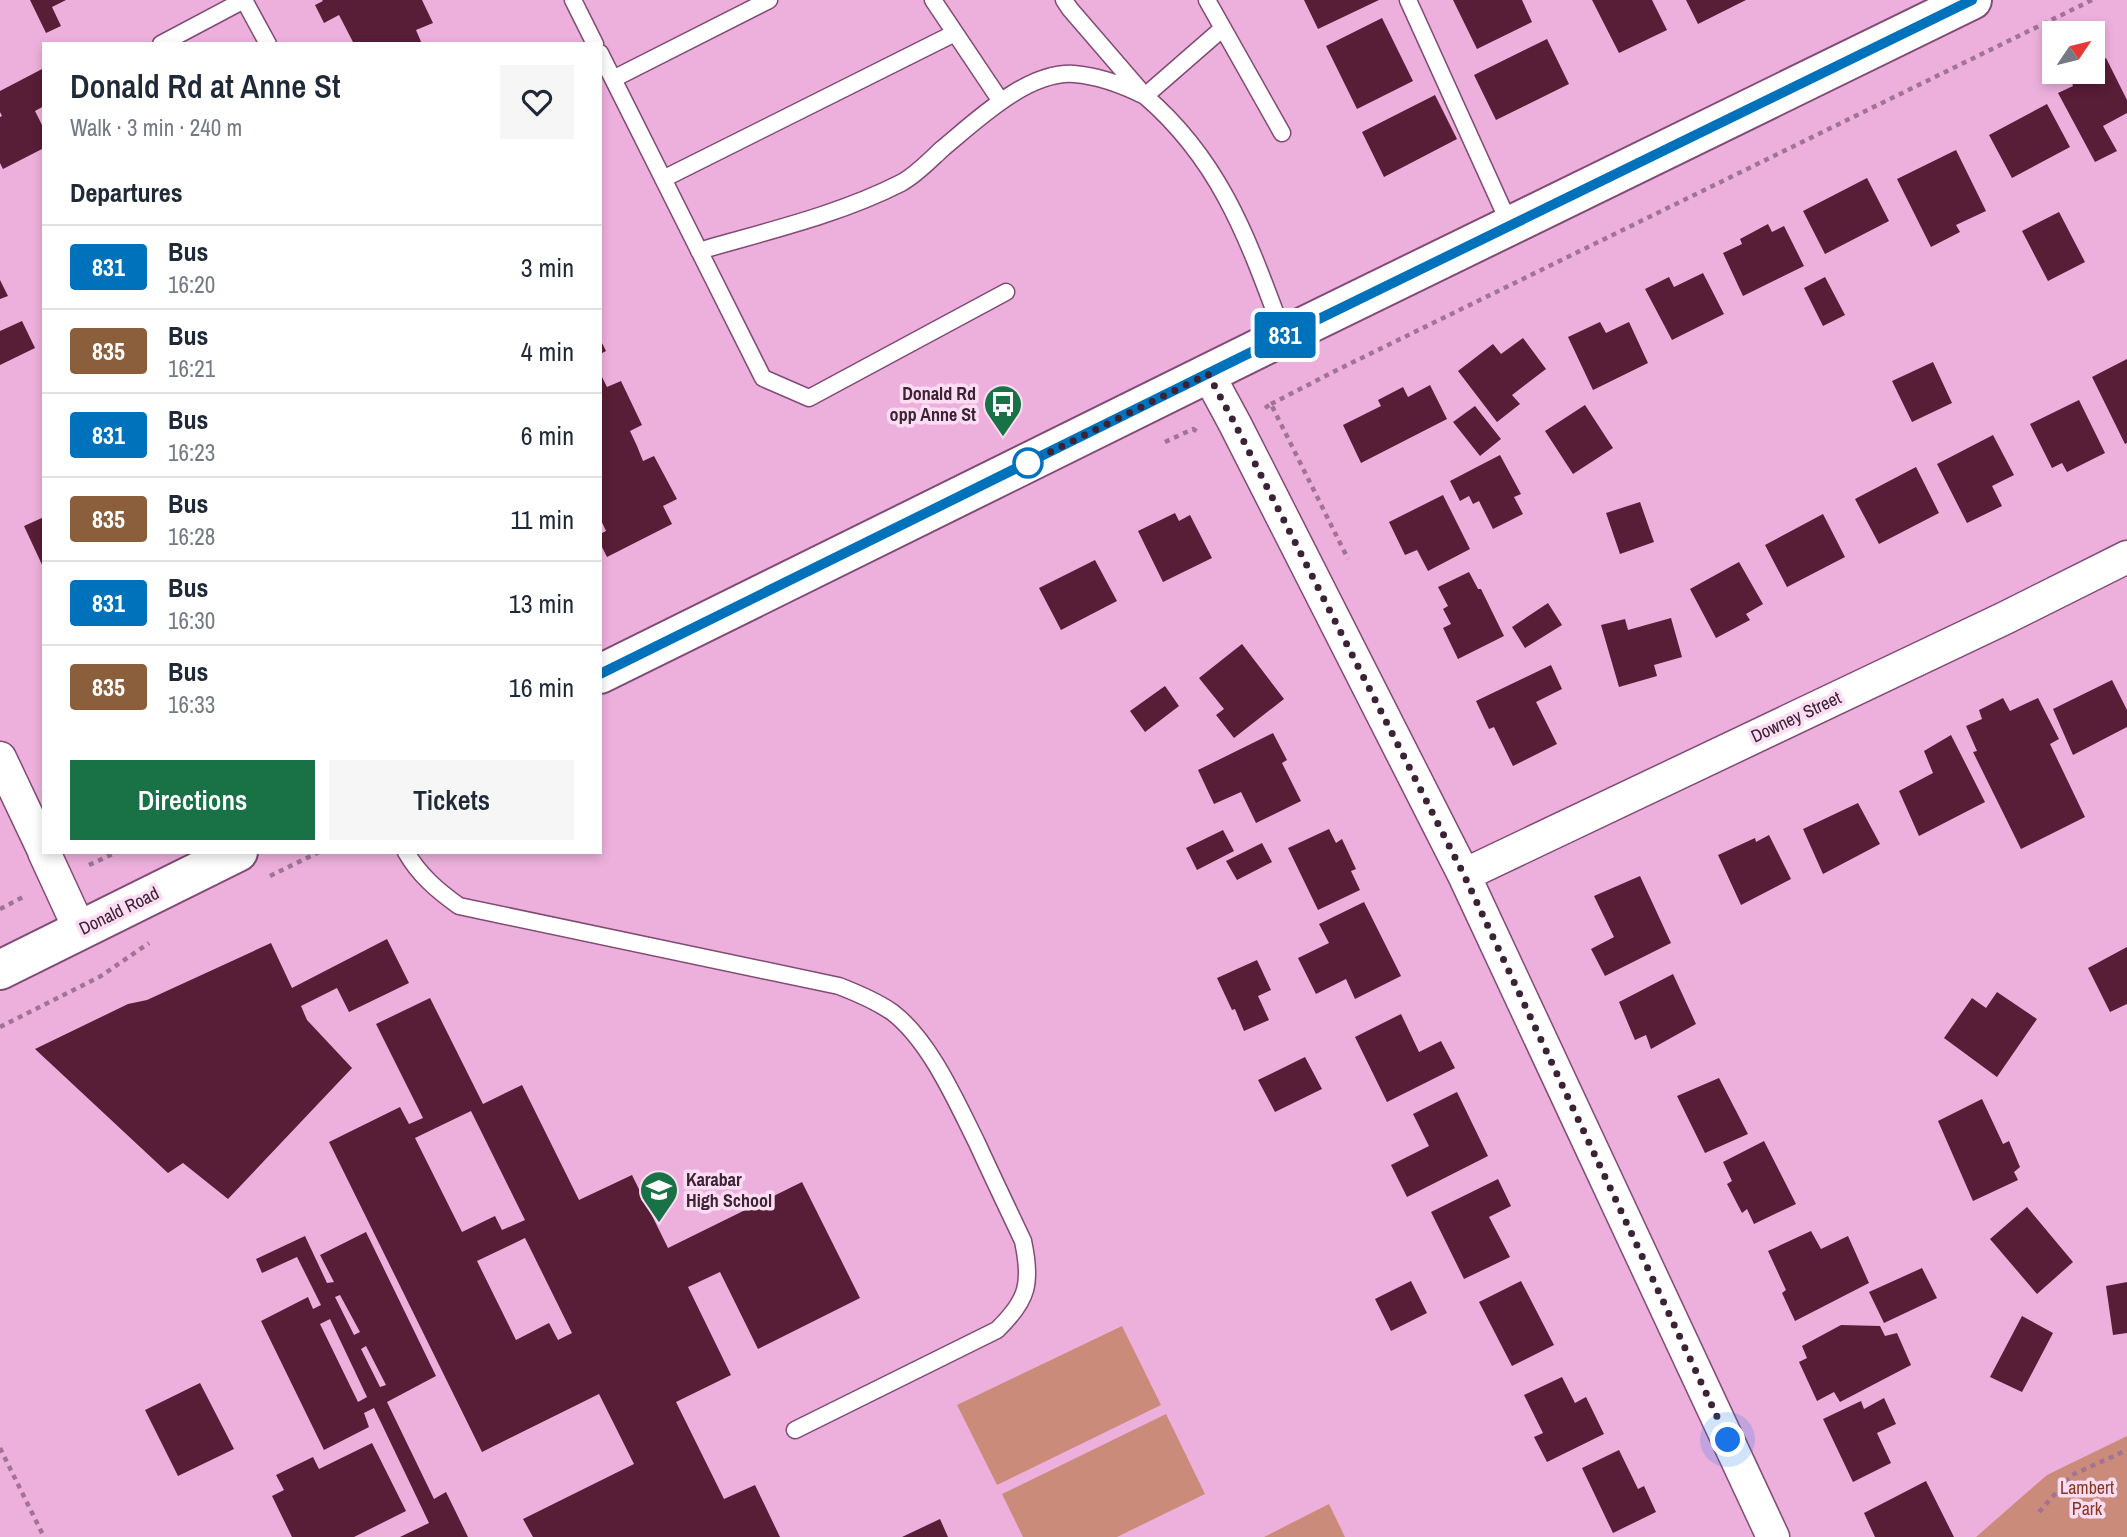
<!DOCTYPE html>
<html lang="en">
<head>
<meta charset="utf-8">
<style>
	:root { --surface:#fff; --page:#f6f6f7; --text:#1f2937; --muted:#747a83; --line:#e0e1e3; --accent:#187246 }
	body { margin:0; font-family:"Archivo Narrow",sans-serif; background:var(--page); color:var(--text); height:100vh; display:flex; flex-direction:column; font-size:26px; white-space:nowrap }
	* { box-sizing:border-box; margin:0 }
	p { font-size:23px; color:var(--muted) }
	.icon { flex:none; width:38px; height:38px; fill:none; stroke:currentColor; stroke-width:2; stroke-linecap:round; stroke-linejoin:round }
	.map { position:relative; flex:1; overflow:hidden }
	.drawer { position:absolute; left:42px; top:42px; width:560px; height:812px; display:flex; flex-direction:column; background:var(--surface); border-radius:0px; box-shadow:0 4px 10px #0003 }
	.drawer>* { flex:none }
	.badge { padding:0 14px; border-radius:5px; font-size:24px; line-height:46px }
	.needle { width:46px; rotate:55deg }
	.buttons { position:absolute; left:2042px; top:21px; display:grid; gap:14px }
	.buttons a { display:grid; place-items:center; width:63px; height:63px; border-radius:0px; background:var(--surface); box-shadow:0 4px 10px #0003; font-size:35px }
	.you { position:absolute; width:35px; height:35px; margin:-18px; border:5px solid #fff; border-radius:50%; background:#1a73e8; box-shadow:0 0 0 10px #1a73e833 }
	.map>.badge { position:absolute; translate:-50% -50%; box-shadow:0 0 0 4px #fff }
	h2 { padding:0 28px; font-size:26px; line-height:63px }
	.round { display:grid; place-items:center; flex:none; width:74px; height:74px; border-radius:0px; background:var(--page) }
	.summary { display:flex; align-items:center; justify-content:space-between; height:119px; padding:0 28px }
	h1 { font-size:33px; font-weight:600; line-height:52px }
	.action { display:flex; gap:14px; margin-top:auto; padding:14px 28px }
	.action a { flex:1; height:80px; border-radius:0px; background:var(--accent); color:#fff; font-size:28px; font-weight:600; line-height:80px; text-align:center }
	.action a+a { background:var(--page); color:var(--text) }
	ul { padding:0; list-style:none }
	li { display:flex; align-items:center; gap:21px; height:84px; padding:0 28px; border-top:2px solid var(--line) }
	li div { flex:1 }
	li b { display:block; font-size:26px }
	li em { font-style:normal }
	li .badge { min-width:77px; font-weight:700; text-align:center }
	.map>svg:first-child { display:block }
	.green { fill:#ca8b7a }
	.building { fill:#581d37; fill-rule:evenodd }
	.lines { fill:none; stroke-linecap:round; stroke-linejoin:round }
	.service-casing { stroke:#814b74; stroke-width:19 }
	.minor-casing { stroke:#814b74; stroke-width:35 }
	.tertiary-casing { stroke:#814b74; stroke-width:42 }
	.path { stroke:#a17496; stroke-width:4.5; stroke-dasharray:5 5; stroke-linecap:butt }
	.service { stroke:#fff; stroke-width:16 }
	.minor { stroke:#fff; stroke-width:32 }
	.tertiary { stroke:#fff; stroke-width:38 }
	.line-casing { stroke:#fff; stroke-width:16 }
	.line { stroke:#0072bc; stroke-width:10 }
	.walk { stroke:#3b2335; stroke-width:7; stroke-dasharray:0 12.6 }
	.stop-dot { fill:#fff; stroke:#0072bc; stroke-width:3.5 }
	.labels { text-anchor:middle; stroke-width:7; stroke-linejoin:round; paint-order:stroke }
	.poi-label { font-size:18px; font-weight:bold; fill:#3b2335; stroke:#fcdcf3; text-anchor:end }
	.street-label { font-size:18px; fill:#3b2335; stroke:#fcdcf3 }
	.park-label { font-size:18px; fill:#87361f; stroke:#fcdcf3 }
</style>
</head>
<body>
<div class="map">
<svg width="2127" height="1537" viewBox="0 0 2127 1537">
	<rect width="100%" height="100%" fill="#edb0dd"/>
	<!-- green -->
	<path class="green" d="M1122,1326L1161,1405L997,1485L957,1405Z
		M1166,1414L1205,1494L1117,1537H1023L1002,1494Z
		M2127,1436V1537H1976L2047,1475Z
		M1329,1504L1345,1537H1264Z"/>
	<!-- building -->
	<path class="building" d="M30,0H66L52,7L61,26L46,33Z
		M322,0H422L433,23L416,30L422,44H354L339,15L324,23L315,5L323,1Z
		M1304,0H1379L1318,29Z
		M1453,0H1522L1532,22L1477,49Z
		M1592,0H1652L1667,30L1619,53Z
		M1686,0H1746L1698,24Z
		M1382,18L1413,81L1357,109L1326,46Z
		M1547,39L1569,84L1496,120L1474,75Z
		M2106,58L2127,100V113L2103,126L2117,151L2095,162L2058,93L2073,86L2070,77L2081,72H2093V65Z
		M44,68V106L35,111L44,129V148L3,169L0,163V117L2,116L0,112V91Z
		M1435,95L1457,139L1384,177L1362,132Z
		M2047,104L2070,147L2012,178L1989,135Z
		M1956,150L1986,211L1956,225L1960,232L1931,247L1897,179Z
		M1867,178L1889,221L1825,254L1803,211Z
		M2059,212L2085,262L2048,281L2022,231Z
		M1768,224L1772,232L1784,226L1804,266L1743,296L1723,253L1742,244L1740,239Z
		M1703,273L1724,314L1672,340L1645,289L1669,277L1674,287Z
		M1825,277L1845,315L1823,326L1804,288Z
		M0,280L8,296L0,299Z
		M22,321L35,348L0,365V331Z
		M1600,322L1606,333L1629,322L1648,363L1593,390L1568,337Z
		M1523,338L1546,369L1512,395L1520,404L1497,422L1458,371L1493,344L1501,354Z
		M600,339L606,351L600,354Z
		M2127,359V443L2125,444L2092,377Z
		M1933,362L1952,403L1912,422L1892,381Z
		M600,373L607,387L621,381L642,425L630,431L637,446L643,461L654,456L677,499L663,506L672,524L607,557L600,543V534L606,531L600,518Z
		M1430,385L1447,419L1361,463L1343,425L1381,406L1378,400L1403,387L1408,397Z
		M2079,400L2105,453L2067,472L2062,463L2052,468L2030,424Z
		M1585,405L1613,448L1573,474L1545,431Z
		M1475,406L1501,439L1480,456L1453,422Z
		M1993,435L2014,475L1992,486L2002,506L1967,523L1937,464Z
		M1500,455L1521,494L1514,497L1523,514L1493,529L1479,501L1473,504L1469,496L1460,501L1450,481Z
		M1916,467L1939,513L1879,544L1855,499Z
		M1443,495L1470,549L1428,571L1417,550L1405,555L1389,522Z
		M1640,502L1654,542L1620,554L1606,513Z
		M1175,513L1179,521L1190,515L1212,558L1163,582L1138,531Z
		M1823,514L1845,557L1787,587L1765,545Z
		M44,517V569L24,526Z
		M1095,560L1117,601L1061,630L1039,588Z
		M1739,562L1763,604L1746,614L1750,620L1716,638L1690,589Z
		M1469,572L1478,589H1481L1504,636L1458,659L1443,628L1451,624L1443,609L1448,606L1438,587Z
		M1548,603L1562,625L1525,648L1512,627Z
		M1671,618L1682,657L1654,665L1657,676L1619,687L1601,625L1625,619L1628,630Z
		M1242,644L1284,699L1234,738L1216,715L1224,709L1199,678Z
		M1551,665L1562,689L1536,702L1557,744L1513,766L1494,727L1489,729L1476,701Z
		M2112,680L2127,710V727L2073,755L2053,709Z
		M1165,686L1179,706L1145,732L1130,711Z
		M2003,698L2010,711L2038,698L2059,739L2050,744L2085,817L2021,849L1973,752L1977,751L1966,726L1982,719L1979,710Z
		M1273,733L1287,760L1282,763L1301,801L1256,823L1241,792L1214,804L1198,770Z
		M1951,735L1985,802L1919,836L1899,791L1933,773L1924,751Z
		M1858,803L1880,844L1823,874L1803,829Z
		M1329,829L1336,843L1342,839L1356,869L1351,871L1360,890L1318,910L1288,848Z
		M1223,830L1234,851L1197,870L1186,848Z
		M1769,835L1791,879L1741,905L1718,855L1755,838L1756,842Z
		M1262,843L1272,862L1237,880L1226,861Z
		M1640,876L1671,943L1605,976L1591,949L1614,937L1594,896Z
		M1364,902L1401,976L1355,999L1346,979L1316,994L1298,958L1329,943L1319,924Z
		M387,939L409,983L349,1012L337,988L301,1006L307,1020L352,1068L228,1199L183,1163L168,1173L35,1049L128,1004L147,1000L271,943L292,988Z
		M2127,947V1004L2110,1012L2088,968Z
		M1257,960L1271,990L1258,996L1269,1020L1244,1031L1235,1009L1232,1010L1217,978Z
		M1673,974L1696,1024L1651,1049L1646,1035L1635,1040L1619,1002Z
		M1997,992L2037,1019L1997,1077L1944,1038L1972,998L1986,1008Z
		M430,998L483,1104L522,1085L579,1200L632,1175L668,1248L802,1182L860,1298L758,1349L720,1272L688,1287L731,1375L676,1402L724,1499L755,1485L780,1537H533L523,1519L634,1464L599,1394L482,1452L329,1142L400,1107L409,1124L423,1118L376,1024ZM471,1111L525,1220L502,1230L495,1216L462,1232L415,1138ZM525,1238L572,1333L558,1340L549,1323L516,1340L477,1261Z
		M1401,1014L1419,1052L1441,1041L1455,1068L1387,1102L1355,1037Z
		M1305,1057L1322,1089L1275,1112L1258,1080Z
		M1719,1078L1748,1134L1705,1153L1677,1096Z
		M1457,1092L1488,1156L1407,1197L1391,1165L1429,1146L1413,1114Z
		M1982,1099L2003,1144L2009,1141L2020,1167L2014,1172L2018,1180L1973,1201L1938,1121Z
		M1764,1141L1796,1204L1754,1224L1747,1209L1742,1213L1727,1184L1732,1181L1723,1162Z
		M1498,1179L1511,1206L1489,1217L1510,1257L1464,1279L1431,1212Z
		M2027,1207L2073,1262L2037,1294L1990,1239Z
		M1811,1231L1821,1249L1848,1236L1869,1283L1795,1321L1782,1293L1786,1290L1768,1251Z
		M366,1232L436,1376L387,1402L434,1499L446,1492L468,1537H400L429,1523L374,1408L364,1413L369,1427L324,1450L261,1321L308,1297L313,1309L321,1305L297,1257L262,1273L256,1259L305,1236L327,1283L334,1282L320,1255ZM340,1295L360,1332L354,1335L335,1297ZM330,1319L367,1397L358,1402L320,1324ZM366,1346L386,1385L380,1387L361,1349Z
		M1922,1268L1937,1298L1884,1323L1869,1292Z
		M1411,1281L1427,1313L1391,1331L1375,1299Z
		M1521,1281L1554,1345L1512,1366L1479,1302Z
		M2127,1282V1333L2113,1335L2106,1286Z
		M2022,1316L2053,1333L2022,1392L1990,1377Z
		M1841,1325L1880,1326L1885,1336L1897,1333L1911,1365L1840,1402L1834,1392L1817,1401L1799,1362L1807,1358L1802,1346Z
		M1562,1377L1575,1403L1586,1397L1604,1434L1547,1462L1534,1437L1543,1433L1524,1395Z
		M200,1383L234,1449L178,1476L145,1410Z
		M1884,1398L1896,1424L1877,1433L1891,1463L1853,1482L1823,1419L1861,1401L1864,1409Z
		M372,1443L406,1511L354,1537H292L272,1496L284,1490L276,1475L313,1457L319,1469Z
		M1619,1450L1638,1489L1644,1486L1656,1512L1613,1533L1582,1468Z
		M1926,1481L1954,1537H1875L1864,1513Z
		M940,1519L948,1537H902Z"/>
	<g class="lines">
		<defs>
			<path id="service" d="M244,0L268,44
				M573,0L595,44
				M933,0L1000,100
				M1064,0L1070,9L1139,89
				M1207,0L1282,133
				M1408,0L1510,225
				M1223,28L1145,96C1223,163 1249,243 1284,336
				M161,44L244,0
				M600,53L763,378L809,398L1006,292
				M613,79L769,0
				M663,179L955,33
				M699,251C767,231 838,215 901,183C916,175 930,160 942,149C976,121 1027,71 1074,74C1099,76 1123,85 1145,96
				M406,852C419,875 438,891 459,906L839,986C857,993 876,1001 892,1012C930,1041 956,1101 977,1143C992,1176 1008,1209 1023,1241C1032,1283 1028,1300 997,1330L795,1430"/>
			<path id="minor" d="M1208,374L1235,424L1464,875L1773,1537
				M0,758L44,851
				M44,852L80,930
				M1464,875L2005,618L2127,557"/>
			<path id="tertiary" d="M600,674L1284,336L1972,0
				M0,970L238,852"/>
		</defs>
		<!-- service casing -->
		<use href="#service" class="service-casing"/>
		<!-- minor casing -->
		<use href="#minor" class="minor-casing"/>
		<!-- tertiary casing -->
		<use href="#tertiary" class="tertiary-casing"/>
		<!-- path -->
		<path class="path" d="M1271,404L1335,371L2092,0
			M1265,408L1271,404L1348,559
			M1165,442L1193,429L1198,432
			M89,865L117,852
			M270,876L319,852
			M0,909L25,896
			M0,1027L101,976L149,943
			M0,1448L44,1537
			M2039,1512L2072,1475L2127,1450"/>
		<!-- service -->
		<use href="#service" class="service"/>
		<!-- minor -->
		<use href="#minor" class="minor"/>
		<!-- tertiary -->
		<use href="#tertiary" class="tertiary"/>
	</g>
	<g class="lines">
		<defs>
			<path id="line" d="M600,674L1284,336L1972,0"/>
		</defs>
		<!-- line casing -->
		<use href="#line" class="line-casing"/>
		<!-- line -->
		<use href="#line" class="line"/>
		<!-- walk -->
		<path class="walk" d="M1028,463L1208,374L1235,424L1464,875L1728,1440"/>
	</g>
	<!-- icons -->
	<defs>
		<symbol id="bus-pin" viewBox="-11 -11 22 30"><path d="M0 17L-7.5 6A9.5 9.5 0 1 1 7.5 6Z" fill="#187246" stroke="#fcdcf3"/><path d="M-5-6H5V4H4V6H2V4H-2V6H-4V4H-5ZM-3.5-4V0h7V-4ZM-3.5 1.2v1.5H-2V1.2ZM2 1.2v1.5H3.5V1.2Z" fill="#fff"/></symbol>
		<symbol id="school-pin" viewBox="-11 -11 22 30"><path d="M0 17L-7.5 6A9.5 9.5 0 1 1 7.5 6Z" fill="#187246" stroke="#fcdcf3"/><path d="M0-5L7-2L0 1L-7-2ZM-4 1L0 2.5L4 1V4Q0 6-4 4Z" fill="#fff"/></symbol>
	</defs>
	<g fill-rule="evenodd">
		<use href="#bus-pin" x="981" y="382" width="44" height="60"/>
		<use href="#school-pin" x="637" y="1168" width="44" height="60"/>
	</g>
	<!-- markers -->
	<circle class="stop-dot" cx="1028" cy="463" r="14"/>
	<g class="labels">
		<!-- poi labels -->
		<g class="poi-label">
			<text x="976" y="400">Donald Rd<tspan x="976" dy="21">opp Anne St</tspan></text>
			<text x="686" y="1186" text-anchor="start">Karabar<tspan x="686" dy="21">High School</tspan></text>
		</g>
		<!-- street labels -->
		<g class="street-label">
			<text transform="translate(1796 717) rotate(-25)" y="6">Downey Street</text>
			<text transform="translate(119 911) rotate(-26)" y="6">Donald Road</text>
		</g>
		<!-- park labels -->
		<g class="park-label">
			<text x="2087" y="1494">Lambert<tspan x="2087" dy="21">Park</tspan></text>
		</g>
	</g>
</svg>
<div class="buttons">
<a><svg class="needle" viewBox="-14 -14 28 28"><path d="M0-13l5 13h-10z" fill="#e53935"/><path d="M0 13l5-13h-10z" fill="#747a83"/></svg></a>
</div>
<div class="you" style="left:1728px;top:1440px"></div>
<b class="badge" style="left:1285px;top:335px;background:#0072bc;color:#fff">831</b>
<section class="drawer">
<div class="summary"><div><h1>Donald Rd at Anne St</h1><p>Walk · 3 min · 240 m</p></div><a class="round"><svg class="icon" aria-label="heart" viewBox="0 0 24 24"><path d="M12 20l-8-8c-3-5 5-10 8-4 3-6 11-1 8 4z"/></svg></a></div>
<h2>Departures</h2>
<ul>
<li><span class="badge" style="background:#0072bc;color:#fff">831</span><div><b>Bus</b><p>16:20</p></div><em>3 min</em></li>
<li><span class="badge" style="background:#8b5e3c;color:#fff">835</span><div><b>Bus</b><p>16:21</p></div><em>4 min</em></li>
<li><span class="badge" style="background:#0072bc;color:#fff">831</span><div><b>Bus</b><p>16:23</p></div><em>6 min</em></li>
<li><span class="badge" style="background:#8b5e3c;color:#fff">835</span><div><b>Bus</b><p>16:28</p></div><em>11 min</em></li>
<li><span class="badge" style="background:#0072bc;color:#fff">831</span><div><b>Bus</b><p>16:30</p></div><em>13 min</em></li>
<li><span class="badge" style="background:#8b5e3c;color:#fff">835</span><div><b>Bus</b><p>16:33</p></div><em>16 min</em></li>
</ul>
<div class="action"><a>Directions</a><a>Tickets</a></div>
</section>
</div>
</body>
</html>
